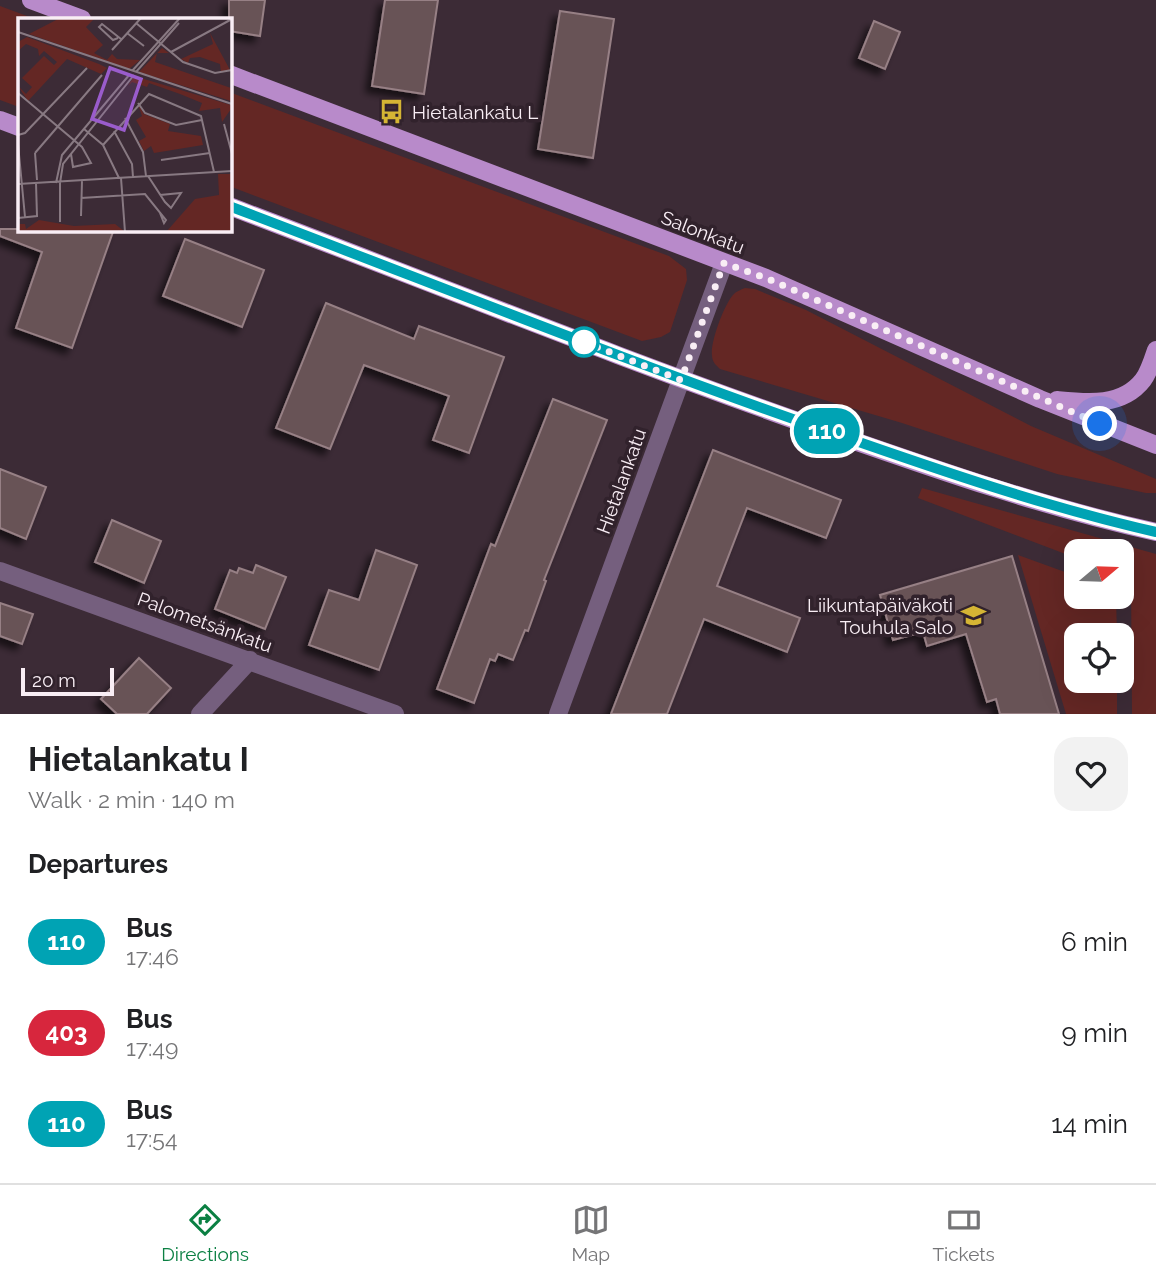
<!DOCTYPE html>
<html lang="en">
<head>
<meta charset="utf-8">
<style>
	:root { --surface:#fff; --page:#f2f2f2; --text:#202124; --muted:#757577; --line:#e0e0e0; --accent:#0b8043 }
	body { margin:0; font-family:Raleway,sans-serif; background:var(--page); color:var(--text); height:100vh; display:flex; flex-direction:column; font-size:26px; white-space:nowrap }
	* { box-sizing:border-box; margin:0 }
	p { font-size:23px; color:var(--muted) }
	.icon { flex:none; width:38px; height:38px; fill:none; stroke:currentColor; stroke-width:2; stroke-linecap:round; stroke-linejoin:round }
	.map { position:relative; height:714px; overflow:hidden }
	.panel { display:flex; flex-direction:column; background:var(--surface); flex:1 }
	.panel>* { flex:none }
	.badge { padding:0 14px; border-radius:23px; font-size:24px; line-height:46px }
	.needle { width:46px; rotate:71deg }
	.tools { position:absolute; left:1064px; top:539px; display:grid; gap:14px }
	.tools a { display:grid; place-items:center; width:70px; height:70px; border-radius:14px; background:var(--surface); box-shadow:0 7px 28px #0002; font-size:35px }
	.scale { position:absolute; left:21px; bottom:18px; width:93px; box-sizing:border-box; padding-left:7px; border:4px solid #f9eef5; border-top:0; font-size:19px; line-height:24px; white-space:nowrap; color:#f9eef5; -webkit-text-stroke:5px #31222c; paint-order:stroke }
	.you { position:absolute; width:35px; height:35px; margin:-18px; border:5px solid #fff; border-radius:50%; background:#1a73e8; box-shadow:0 0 0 10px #1a73e833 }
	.map>.badge { position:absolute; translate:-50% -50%; box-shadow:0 0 0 4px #fff }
	h2 { padding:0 28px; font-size:26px; line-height:63px }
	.round { display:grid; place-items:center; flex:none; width:74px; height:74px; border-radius:21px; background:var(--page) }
	.headline { display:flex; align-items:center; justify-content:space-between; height:119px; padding:0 28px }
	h1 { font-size:33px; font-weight:700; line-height:52px }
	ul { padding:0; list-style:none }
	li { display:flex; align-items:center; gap:21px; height:91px; padding:0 28px }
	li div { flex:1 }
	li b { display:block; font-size:26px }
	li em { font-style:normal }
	li .badge { min-width:77px; font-weight:700; text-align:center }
	.tabs { display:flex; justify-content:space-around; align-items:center; height:98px; border-top:2px solid var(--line); background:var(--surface); font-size:19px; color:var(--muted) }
	.tabs a { display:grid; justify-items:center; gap:4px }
	.tabs .active { color:var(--accent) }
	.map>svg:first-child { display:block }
	.green { fill:#642724 }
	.building { fill:#685257; stroke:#978085; stroke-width:2; filter:url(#shadow) }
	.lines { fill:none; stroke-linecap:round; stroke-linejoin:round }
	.minor { stroke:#755f7e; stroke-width:18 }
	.major { stroke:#b88aca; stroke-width:18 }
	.line-casing { stroke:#fff; stroke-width:16 }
	.line { stroke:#00a3b4; stroke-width:10 }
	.walk { stroke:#f9eef5; stroke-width:7; stroke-dasharray:0 12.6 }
	.stop-dot { fill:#fff; stroke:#00a3b4; stroke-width:3.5 }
	.labels { text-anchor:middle; stroke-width:7; stroke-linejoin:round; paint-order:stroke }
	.poi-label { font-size:19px; fill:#f9eef5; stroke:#31222c; text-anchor:start }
	.street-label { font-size:19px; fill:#f9eef5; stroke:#31222c }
	.inset-road { fill:none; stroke:#887982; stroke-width:2 }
	.view { fill:#9a5ccc; fill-opacity:0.15; stroke:#9a5ccc; stroke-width:3.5 }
	.inset-edge { fill:none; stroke:#f9eef5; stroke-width:3.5 }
</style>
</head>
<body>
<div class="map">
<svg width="1156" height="714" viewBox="0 0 1156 714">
	<defs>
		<filter id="shadow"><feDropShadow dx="-6" dy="6" stdDeviation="3.5" flood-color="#0009"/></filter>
	</defs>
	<rect width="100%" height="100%" fill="#3c2b36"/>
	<!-- green -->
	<path class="green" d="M0,6L35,19H19V107L0,100Z
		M229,92L669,256L686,269L687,280L670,332L661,337L642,341L229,186Z
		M745,288L755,289L806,310L1031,426L1156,479V493H1146L1057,474L902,423L720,369C716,365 712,362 712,355C710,343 725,301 735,293C736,292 744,288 745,288Z
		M922,488L1156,554V714H1132L1131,580L1122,576V551H1076V558L918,498Z
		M1018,555L1076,576V597H1116L1117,635H1076V681H1117V714H1066Z"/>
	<!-- building -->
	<path class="building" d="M229,0H265L260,36L229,31Z
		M385,0H438L424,94L372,86Z
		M560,11L614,19L593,158L538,149Z
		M874,21L900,32L885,69L859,58Z
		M0,229H114L72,348L16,328L42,252L0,236Z
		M185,239L264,270L242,327L163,296Z
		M326,303L414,339L419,326L504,357L469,453L433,440L449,396L364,365L330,449L276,428Z
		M553,399L607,420L544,580L546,581L528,631L525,630L513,660L498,654L495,661L490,659L474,703L437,689L491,544L495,546Z
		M713,450L841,500L826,538L747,508L717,586L800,618L787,652L704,619L667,714H611Z
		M0,469L46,487L26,539L0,528Z
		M112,520L161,541L144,583L95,562Z
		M376,550L417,565L379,670L309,645L329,590L359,600Z
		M1012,556L1059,714H1000L996,699L987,702L966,634L927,646L923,632L893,640L880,595Z
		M256,565L286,577L265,629L215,609L230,570L237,573L239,568L253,573Z
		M0,603L33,614L22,644L0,636Z
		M139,658L171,688L147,714H117L101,699Z"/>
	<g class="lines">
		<!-- minor -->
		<path class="minor" d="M0,571L395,714
			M200,714L250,660
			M558,714L724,263"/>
		<!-- major -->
		<path class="major" d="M31,0L82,19
			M229,74L766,278L1040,399L1156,445
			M0,120L19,127
			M229,206C427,281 623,360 823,430C932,468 1042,507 1156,532
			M1057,400C1087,403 1122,407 1143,380C1149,372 1153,359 1156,350"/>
	</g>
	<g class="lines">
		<defs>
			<path id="line" d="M229,206C430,282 630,363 833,433C939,470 1046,507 1156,532"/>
		</defs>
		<!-- line casing -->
		<use href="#line" class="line-casing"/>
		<!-- line -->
		<use href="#line" class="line"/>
		<!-- walk -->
		<path class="walk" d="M584,342L579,340L681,380L724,263L766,278L1100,424"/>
	</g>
	<!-- icons -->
	<defs>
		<symbol id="bus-bare" viewBox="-9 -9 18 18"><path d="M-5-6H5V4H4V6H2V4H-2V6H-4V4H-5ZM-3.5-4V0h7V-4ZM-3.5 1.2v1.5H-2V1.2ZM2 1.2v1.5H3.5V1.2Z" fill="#d5b534" stroke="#31222c" stroke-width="2.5" paint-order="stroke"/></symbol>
		<symbol id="school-bare" viewBox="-9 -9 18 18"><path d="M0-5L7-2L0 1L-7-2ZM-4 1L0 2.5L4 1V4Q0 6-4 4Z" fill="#d5b534" stroke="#31222c" stroke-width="2.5" paint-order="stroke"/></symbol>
	</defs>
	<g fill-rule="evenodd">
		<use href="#bus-bare" x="374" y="94" width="35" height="35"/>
		<use href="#school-bare" x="956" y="598" width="35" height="35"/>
	</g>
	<!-- markers -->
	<circle class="stop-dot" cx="584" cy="342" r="14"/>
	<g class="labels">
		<!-- poi labels -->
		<g class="poi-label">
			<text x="412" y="119">Hietalankatu L</text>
			<text x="953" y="612" text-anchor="end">Liikuntapäiväkoti<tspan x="953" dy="22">Touhula Salo</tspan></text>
		</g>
		<!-- street labels -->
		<g class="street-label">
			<text transform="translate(703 232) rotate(21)" y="7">Salonkatu</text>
			<text transform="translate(621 481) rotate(-70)" y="7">Hietalankatu</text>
			<text transform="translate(205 622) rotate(20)" y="7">Palometsänkatu</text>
		</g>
	</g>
	<!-- overview -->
	<g transform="translate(18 18)">
		<rect width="214" height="214" fill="#3c2b36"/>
		<path d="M42,0H77L68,9L85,27L76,35L89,42L94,36L99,41L122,42L111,51L11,16ZM192,15L212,52L203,54L202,46L182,39L172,40L170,45L163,41L195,26ZM9,19L81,46L89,50L83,56L49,41L10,83L0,68L8,76L14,69L4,60L26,38L36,47L39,44L26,33L21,38L20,31L8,26L0,33V24ZM144,30L151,35H139L137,44L213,70V83L121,54ZM116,58L213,87V91L204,104L202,90L181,93L184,85L162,76L131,65L129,69L114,64L110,68ZM120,86L126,96L152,106L150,113L183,118L185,127L136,135L133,128L126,133L121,123L128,119L118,102L124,98ZM200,156H213V213H149L177,181L201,177ZM21,202L56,208L97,206L106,213L0,214L1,206H7L8,211Z" fill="#642724"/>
		<path class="inset-road" d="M118,5L165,44L197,55L214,52M0,14L214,86M109,15L126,28M100,20L95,22L81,9L84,6L103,21M94,32L123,0M153,34L214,1M114,53L162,0M118,54L161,5M0,75L64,129L73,145L55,149L53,136M120,85L127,95L158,107L184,102M107,100L125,134L128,158M206,106L214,136M66,111L85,127L101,160M96,113L114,146L115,159M0,117L7,115L69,50M0,126L7,199M85,127L131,76L183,98L196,154M17,135L84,57M17,135L19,162M143,142L192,135M130,158L147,184L153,190L163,175L142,177M103,160L107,214M38,165L44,137L112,56M42,165V204M42,165L45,146L116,57M0,166L214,153M63,180L127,176L148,202L146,205L142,195M63,198L64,163M0,200L19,198L18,165"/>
		<path class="view" d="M92,50L123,61L106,112L74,101Z"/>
		<rect width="214" height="214" class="inset-edge"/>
	</g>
</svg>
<div class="tools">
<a><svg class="needle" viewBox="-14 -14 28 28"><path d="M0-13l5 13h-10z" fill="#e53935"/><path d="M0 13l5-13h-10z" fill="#757577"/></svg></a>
<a><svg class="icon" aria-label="locate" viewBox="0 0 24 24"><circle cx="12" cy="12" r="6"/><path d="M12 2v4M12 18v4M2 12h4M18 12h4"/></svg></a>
</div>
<div class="scale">20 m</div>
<div class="you" style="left:1100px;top:424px"></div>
<b class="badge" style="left:827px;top:431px;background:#00a3b4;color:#fff">110</b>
</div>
<section class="panel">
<div class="headline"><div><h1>Hietalankatu I</h1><p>Walk · 2 min · 140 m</p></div><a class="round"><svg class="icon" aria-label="heart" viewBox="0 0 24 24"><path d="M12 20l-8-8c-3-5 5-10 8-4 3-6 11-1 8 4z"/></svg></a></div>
<h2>Departures</h2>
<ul>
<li><span class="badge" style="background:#00a3b4;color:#fff">110</span><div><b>Bus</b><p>17:46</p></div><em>6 min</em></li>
<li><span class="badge" style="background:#d7263d;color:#fff">403</span><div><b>Bus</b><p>17:49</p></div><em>9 min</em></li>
<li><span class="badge" style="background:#00a3b4;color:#fff">110</span><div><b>Bus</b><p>17:54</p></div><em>14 min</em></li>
</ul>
</section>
<nav class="tabs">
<a class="active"><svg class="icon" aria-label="directions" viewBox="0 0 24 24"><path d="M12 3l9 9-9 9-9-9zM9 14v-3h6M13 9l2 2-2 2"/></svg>Directions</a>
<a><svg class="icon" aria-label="map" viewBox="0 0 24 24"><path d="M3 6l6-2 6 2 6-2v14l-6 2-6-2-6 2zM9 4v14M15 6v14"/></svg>Map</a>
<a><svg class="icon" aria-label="tickets" viewBox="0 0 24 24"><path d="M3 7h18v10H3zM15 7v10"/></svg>Tickets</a>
</nav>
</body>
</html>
